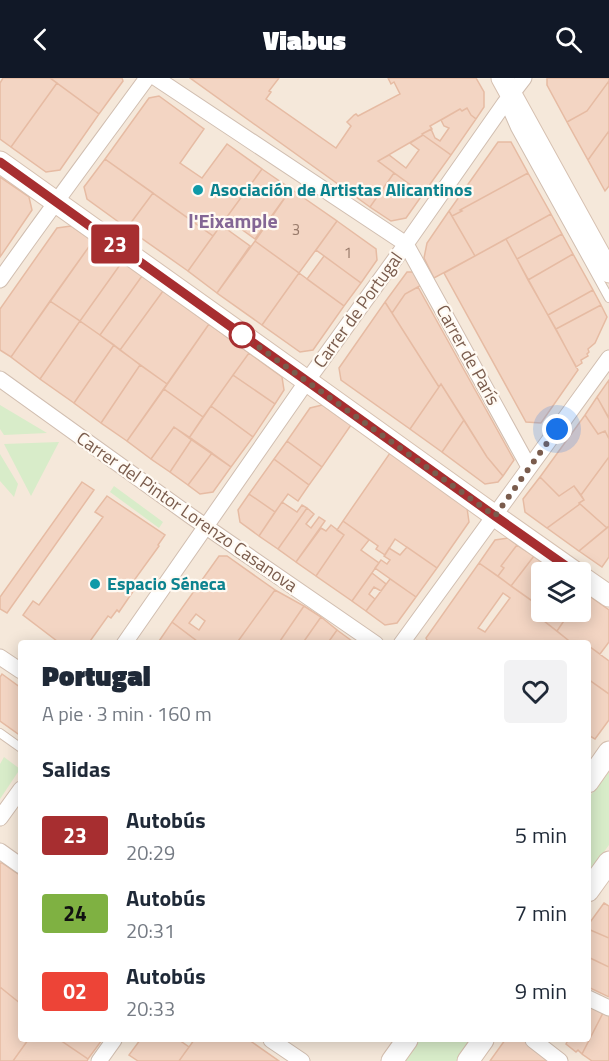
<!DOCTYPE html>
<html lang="es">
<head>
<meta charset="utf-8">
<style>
	:root { --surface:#fff; --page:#f2f2f3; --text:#1f2937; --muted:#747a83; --accent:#111827 }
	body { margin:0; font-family:"Titillium Web",sans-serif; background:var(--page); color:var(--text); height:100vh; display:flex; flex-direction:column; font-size:22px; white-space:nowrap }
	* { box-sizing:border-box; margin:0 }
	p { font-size:20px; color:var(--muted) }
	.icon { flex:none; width:33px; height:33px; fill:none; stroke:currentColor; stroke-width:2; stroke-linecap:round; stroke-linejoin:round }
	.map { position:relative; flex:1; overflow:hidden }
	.drawer { position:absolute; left:18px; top:562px; width:573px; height:402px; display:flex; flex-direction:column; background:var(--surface); border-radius:6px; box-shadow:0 3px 15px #0003 }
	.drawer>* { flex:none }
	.badge { padding:0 12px; border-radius:4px; font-size:21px; line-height:39px }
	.fabs { position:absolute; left:531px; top:484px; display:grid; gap:12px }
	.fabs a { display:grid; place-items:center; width:60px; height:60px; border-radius:6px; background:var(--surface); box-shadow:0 3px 15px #0003; font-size:30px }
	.you { position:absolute; width:30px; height:30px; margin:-15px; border:4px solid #fff; border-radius:50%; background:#1a73e8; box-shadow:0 0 0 9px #1a73e833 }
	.map>.badge { position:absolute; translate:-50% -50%; box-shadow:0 0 0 3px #fff }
	h2 { padding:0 24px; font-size:22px; line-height:54px }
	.round { display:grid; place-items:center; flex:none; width:63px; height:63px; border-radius:6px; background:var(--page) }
	.head { display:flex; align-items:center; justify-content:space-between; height:102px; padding:0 24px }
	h1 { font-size:28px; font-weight:800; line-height:45px }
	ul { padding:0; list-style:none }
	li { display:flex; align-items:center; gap:18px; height:78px; padding:0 24px }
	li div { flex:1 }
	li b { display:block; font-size:22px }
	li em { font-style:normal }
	li .badge { min-width:66px; font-weight:700; text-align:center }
	header { display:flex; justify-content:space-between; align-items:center; height:78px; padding:0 24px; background:var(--accent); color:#fff; font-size:27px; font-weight:800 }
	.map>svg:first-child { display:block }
	.residential { fill:#f5e8da; fill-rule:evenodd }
	.green { fill:#d8ecc9 }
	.building { fill:#f3d5c3; stroke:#e6bba3; stroke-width:1.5; fill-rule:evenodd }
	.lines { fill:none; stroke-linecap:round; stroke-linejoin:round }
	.lane-casing { stroke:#d1beb0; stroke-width:10 }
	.street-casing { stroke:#d1beb0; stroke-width:17 }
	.secondary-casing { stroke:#d6c0b0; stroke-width:23 }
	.lane { stroke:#fff; stroke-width:8 }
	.street { stroke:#fff; stroke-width:15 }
	.secondary { stroke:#fff; stroke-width:21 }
	.line-casing { stroke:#fff; stroke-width:14 }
	.line { stroke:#a72e30; stroke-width:9 }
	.walk { stroke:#7a5c4d; stroke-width:6; stroke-dasharray:0 10.8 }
	.culture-dot { fill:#0f9aa8; stroke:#fffaf3; stroke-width:2 }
	.stop-dot { fill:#fff; stroke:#a72e30; stroke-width:3 }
	.labels { text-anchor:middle; stroke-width:4.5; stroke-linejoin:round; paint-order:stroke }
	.number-label { font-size:15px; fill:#987a6a }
	.culture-label { font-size:18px; font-weight:bold; fill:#0d838f; stroke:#fffaf3; text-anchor:start }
	.street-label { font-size:18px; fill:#7a5c4d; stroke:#fffaf3 }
	.neighbourhood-label { font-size:20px; font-weight:bold; fill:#846695; stroke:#fffaf3 }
</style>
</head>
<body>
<header><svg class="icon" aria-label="back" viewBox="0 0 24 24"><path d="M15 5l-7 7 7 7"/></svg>Viabus<svg class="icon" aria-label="search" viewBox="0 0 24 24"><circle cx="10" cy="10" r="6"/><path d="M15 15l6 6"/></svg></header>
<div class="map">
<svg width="609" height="983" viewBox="0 0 609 983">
	<rect width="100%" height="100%" fill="#fdf6ec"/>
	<!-- residential -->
	<path class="residential" d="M0,0H609V983H0ZM542,495H580V534H542ZM21,566H588V962H21Z"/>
	<!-- green -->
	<path class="green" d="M0,327L47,355L4,357L0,351Z
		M59,364L31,418L4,366Z
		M0,376L18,406L14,419L0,403Z
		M114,408L163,444L159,450L110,414Z
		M4,679L20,691L0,721V686Z
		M609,691V767L588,796V721Z
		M419,962H471L456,983H404Z"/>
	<!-- building -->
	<path class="building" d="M3,0H50L57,5L11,69L0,61V5Z
		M50,0H122L123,3L99,36Z
		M190,0H279L269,13L271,14L266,21L336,70L351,48L347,44L354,37L356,36L358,38L400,16L394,4L391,6L388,0H476L484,14V29L476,41L471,37L467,30L462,33L460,31L430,48L432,51L422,56L423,57L378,83L394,95L370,129Z
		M547,0H609V3L587,33L567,44L547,7Z
		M609,3V53L588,82L567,44L587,33Z
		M57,5L99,36L60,92L46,94L11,69Z
		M159,18L204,51L180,85L202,100L227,66L262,91L213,158L105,81L149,20Z
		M467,30L471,37L476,41L451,77L423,57L422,56L431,51L435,60L440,63L449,50L444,48L441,42L460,31L462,33Z
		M609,53V108L605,113L588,82Z
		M423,57L451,77L423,116L378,83L389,77L406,90L419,72L410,65Z
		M498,64H511L528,95L460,132L462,133L452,138L449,133Z
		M105,81L153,115L127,150L87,121L84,109Z
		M262,91L291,111L255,161L226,140Z
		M394,95L423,116L406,140L391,143L370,129Z
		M528,95L551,136L475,178L452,138L462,133L460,132Z
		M0,99L29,119L32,132L0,179Z
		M291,111L337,143L299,195L255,163Z
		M153,115L213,158L188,193L127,150Z
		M449,133L475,178L434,200L424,180L427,165Z
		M551,136L562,156L517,181L506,161Z
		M337,143L376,171L377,182L361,205L316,172Z
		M221,147L250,168L217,215L188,193Z
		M71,148L93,163L11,279L0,272V231L57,150Z
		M562,156L573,176L528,202L517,181Z
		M506,161L578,292L541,345L526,344L444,195Z
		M93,163L122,184L80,243L50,223Z
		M255,163L299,195L262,247L217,215Z
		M573,176L593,212L548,237L528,202Z
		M324,178L361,205L344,228L307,201Z
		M122,184L142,198L100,257L80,243Z
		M407,194H419L425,205L405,216L392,235L385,224Z
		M299,195L344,228L313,272L300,274L262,247Z
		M142,198L163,213L120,272L100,257Z
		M418,209L514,382L503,398L487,379L441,306L439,309L392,235L405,216Z
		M593,212L601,227L556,251L548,237Z
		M163,213L209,246L167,306L120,272Z
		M50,223L80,243L40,301L11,279Z
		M385,224L439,309L410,351L341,302L339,290Z
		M601,227L607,239L595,265L588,271L589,274L587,276L588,278L581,282L582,285L576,289L556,251Z
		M80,243L114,267L74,325L40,301Z
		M209,246L249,275L203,339L164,311Z
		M114,267L140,287L101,345L74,325Z
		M249,275L282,299L284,312L275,326L233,297Z
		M140,287L167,306L127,363L101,345Z
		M233,297L275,326L253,359L211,328Z
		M609,302V340L597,319Z
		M441,306L464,342L442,374L410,351Z
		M164,311L203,339L189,360L174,349L151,381L127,363Z
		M597,319L609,341V361L605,353L598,356L585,337Z
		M322,327L351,347L322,389L287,363L310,330Z
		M211,328L253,359L231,389L189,360Z
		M585,337L598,356L605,353L609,361V379L581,417L574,408L559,418L540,399Z
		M464,342L487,379L503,398L498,404L485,406L442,374Z
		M174,349L192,361L170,394L151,381Z
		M192,361L212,375L188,407L170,394Z
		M287,363L322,389L309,407L274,381Z
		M212,375L231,389L213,414L200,416L188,407Z
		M390,375L467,430L469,444L437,490L395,461L385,477L376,471L378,468L343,443Z
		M609,379V448L607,450L579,425L584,422L581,417Z
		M274,381L309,407L298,423L288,416L275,434L249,416Z
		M540,399L559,418L574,408L584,422L579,425L580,426L547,450L525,434L523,421Z
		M82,404L94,412L7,535L0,531V519Z
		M249,416L275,434L259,458L240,444L238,432Z
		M107,418L165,457L158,467L159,468L135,501L138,502L132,510L134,512L119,534L117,532L111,540L108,538L88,566H61L23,537L33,523L39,527L103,439L95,434Z
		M282,424L297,434L302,427L307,430L278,471L259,458Z
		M580,426L607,450L579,473L547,450Z
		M307,430L314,436L306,446L311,450L319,439L325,443L296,484L278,471Z
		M343,443L369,462L361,472L379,485L352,523L316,498L344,457L337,452Z
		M331,447L344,457L316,498L296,484L321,450L326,453Z
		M609,448V479L602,489L579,473Z
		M508,460L517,467L501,488L504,490L498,498L479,485L495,462Z
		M517,467L534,478L511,508L498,498L504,490L501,488Z
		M407,469L437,490L416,519L375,490L381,482L387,486L390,482L384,478L389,470L400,477Z
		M219,478H227L275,512L236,566H201L172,544ZM196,536L205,543L199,552L189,545Z
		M534,478L557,495H542V530L511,508Z
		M479,485L542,530V534L539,539L573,566H429L426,560ZM503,515L510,520L485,554L478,550Z
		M372,495L386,506L381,513L374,509L369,516L375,521L366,533L352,523Z
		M390,501L416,519L397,545L385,547L366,533Z
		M275,512L304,528L278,566H236Z
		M584,514L609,532V564L600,576L590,569L588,571V566H573L557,553L570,534H580V519Z
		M304,528L321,539L302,566H278Z
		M542,534H570L557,553L539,539Z
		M321,539L337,552L327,566H302Z
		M172,544L201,566H157Z
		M337,552L356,566H327Z
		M590,569L609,583V616L588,601V587L590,584L588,583V571Z
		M2,596L21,610V658L0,643V599Z
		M588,601L609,616V642L595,661L588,657Z
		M0,785H2L21,798V926L0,909Z
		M604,825L609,828V860L588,851V847Z
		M588,851L609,860V889L588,879Z
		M588,879L609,889V919L588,909Z
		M0,909L21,926V962H28L13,983H0Z
		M588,924L604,933L582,976L578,972L576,974L566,966L567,964L564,962H588Z
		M604,933L609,935V983H592L582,976Z
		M28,962H60L88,981L87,983H13Z
		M60,962H102L88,981Z
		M140,962H179L189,969L179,983H138L129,977Z
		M194,962H249L279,983H179Z
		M505,962H527L553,983H490Z"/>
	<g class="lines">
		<defs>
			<path id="lane" d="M504,25L515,50L609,220
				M0,655L21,670"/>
			<path id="street" d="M156,0L406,166L529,389
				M0,202C48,134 98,67 147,0
				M0,301L192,439L376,566
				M124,566L307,303L406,166L504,26L524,0
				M401,566L609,280
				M0,579L21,593
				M0,740L21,711
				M0,773L21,788
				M588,920L609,930
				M271,962L302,983
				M533,962L560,983
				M99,983L114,962"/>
			<path id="secondary" d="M502,0L609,194
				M0,84L307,303L495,438L576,495
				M580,498L609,518
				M588,704L609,674
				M588,813L609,784
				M392,983L407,962
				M468,983L483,962"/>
		</defs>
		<!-- lane casing -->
		<use href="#lane" class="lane-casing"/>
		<!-- street casing -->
		<use href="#street" class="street-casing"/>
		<!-- secondary casing -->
		<use href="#secondary" class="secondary-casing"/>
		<!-- lane -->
		<use href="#lane" class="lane"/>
		<!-- street -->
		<use href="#street" class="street"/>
		<!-- secondary -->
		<use href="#secondary" class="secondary"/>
	</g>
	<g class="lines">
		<defs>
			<path id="line" d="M0,84L307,303L495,438L576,495"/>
		</defs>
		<!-- line casing -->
		<use href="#line" class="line-casing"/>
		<!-- line -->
		<use href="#line" class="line"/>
		<!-- walk -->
		<path class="walk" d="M242,257L495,438L557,351"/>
	</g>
	<!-- markers -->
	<g class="culture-dot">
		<circle cx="198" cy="112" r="6"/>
		<circle cx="95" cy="506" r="6"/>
	</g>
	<circle class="stop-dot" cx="242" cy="257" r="12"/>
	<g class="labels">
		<!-- number labels -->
		<g class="number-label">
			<text x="296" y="157">3</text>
			<text x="348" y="180">1</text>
		</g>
		<!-- culture labels -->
		<g class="culture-label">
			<text x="210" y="118">Asociación de Artistas Alicantinos</text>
			<text x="107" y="512">Espacio Séneca</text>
		</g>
		<!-- street labels -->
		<g class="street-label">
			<text transform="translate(358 232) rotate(-54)" y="6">Carrer de Portugal</text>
			<text transform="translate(468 277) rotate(61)" y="6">Carrer de París</text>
			<text transform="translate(187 434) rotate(35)" y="6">Carrer del Pintor Lorenzo Casanova</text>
		</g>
		<!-- neighbourhood labels -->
		<g class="neighbourhood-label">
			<text x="233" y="150">l'Eixample</text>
		</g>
	</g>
</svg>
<div class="fabs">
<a><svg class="icon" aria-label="layers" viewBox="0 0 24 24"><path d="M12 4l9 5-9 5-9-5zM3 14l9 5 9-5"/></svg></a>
</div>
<div class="you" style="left:557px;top:351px"></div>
<b class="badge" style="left:115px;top:166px;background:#a72e30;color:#fff">23</b>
<section class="drawer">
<div class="head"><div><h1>Portugal</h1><p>A pie · 3 min · 160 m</p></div><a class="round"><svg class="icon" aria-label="heart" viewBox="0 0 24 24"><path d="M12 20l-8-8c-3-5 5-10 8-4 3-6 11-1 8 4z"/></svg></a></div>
<h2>Salidas</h2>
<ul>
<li><span class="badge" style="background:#a72e30;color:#fff">23</span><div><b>Autobús</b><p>20:29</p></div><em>5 min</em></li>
<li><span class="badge" style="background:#7fb142;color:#111">24</span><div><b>Autobús</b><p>20:31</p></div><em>7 min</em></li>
<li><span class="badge" style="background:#ed4437;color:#fff">02</span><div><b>Autobús</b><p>20:33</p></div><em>9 min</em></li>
</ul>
</section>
</div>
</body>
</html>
